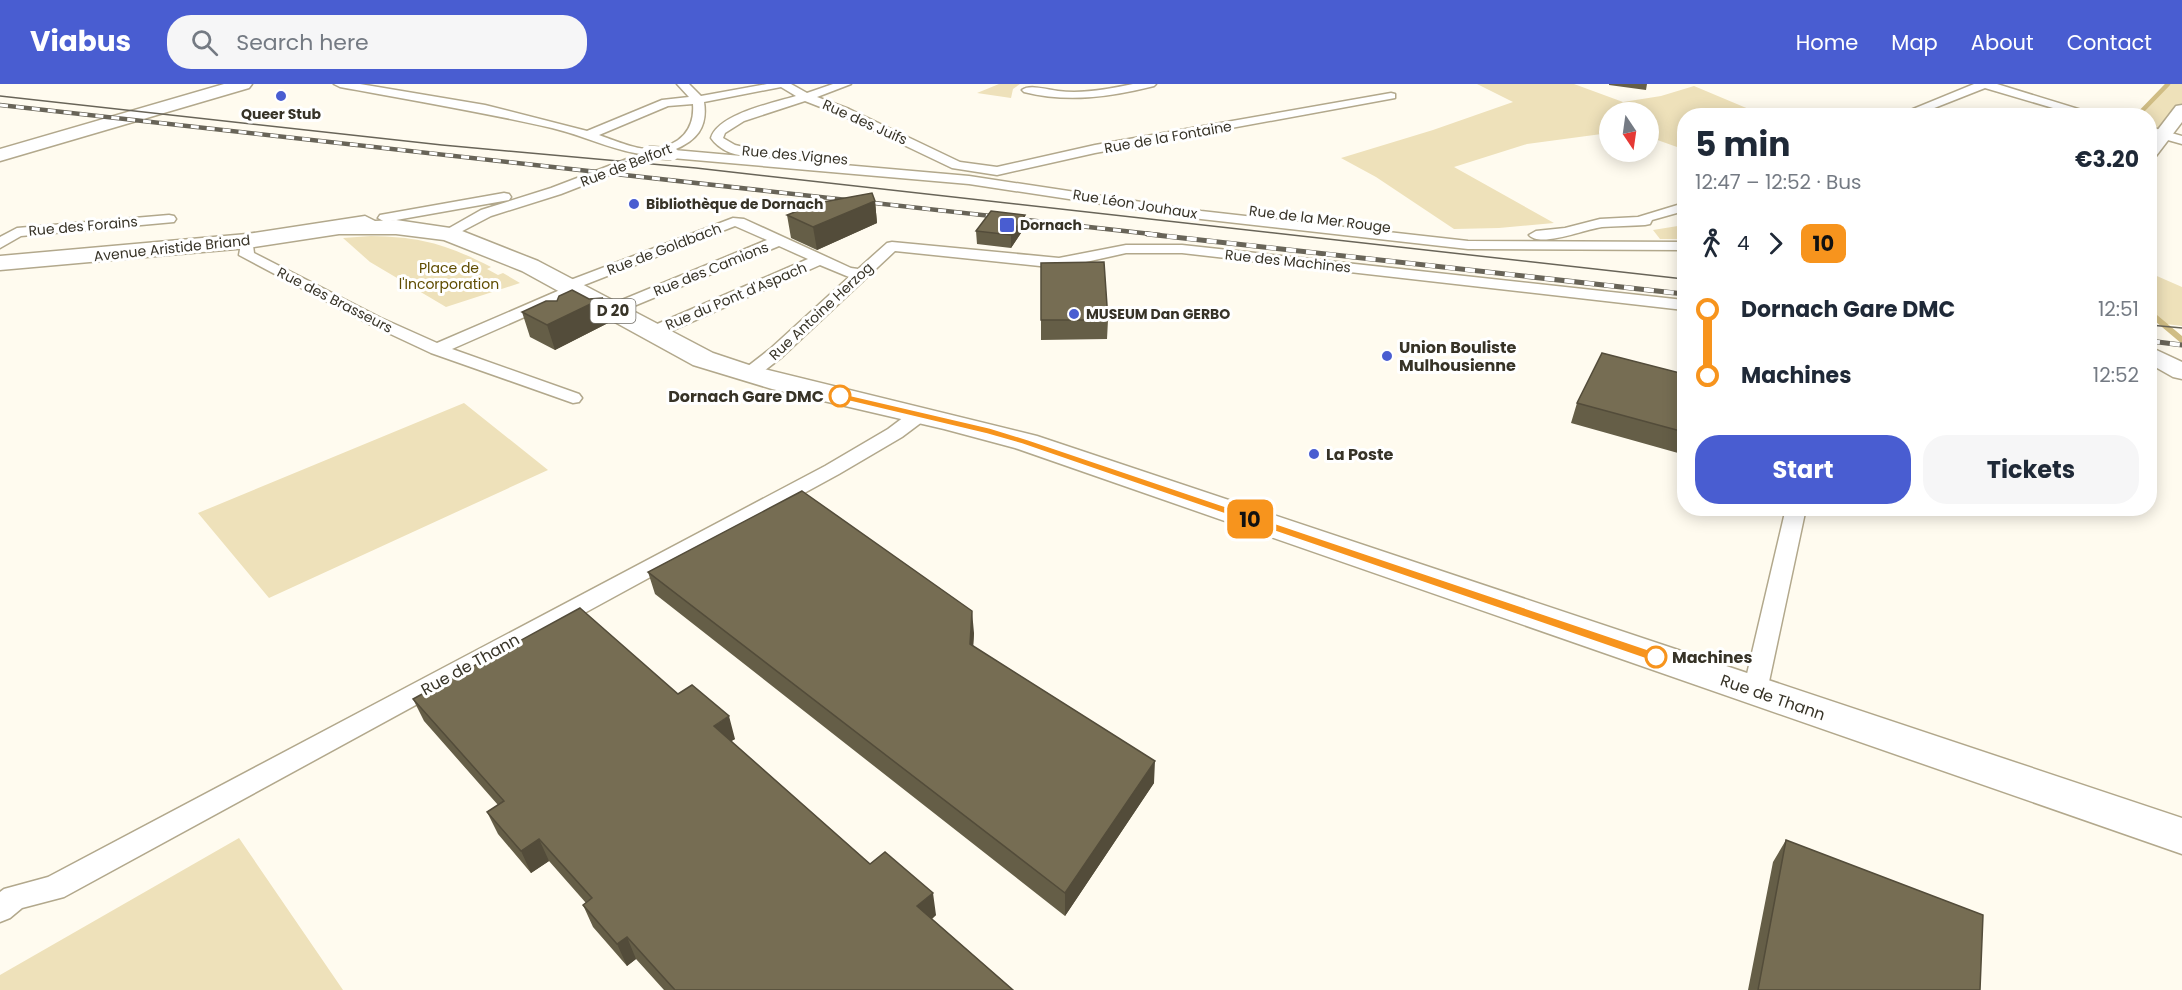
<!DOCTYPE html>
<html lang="en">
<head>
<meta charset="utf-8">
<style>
	:root { --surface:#fff; --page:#f6f6f7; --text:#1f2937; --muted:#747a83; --accent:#495dd1 }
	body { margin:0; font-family:Poppins,sans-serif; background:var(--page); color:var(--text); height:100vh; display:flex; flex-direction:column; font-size:22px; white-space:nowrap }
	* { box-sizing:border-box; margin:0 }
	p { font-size:20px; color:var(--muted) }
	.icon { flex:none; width:33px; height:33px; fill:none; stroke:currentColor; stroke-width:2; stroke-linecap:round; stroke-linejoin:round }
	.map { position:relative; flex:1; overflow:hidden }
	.details { position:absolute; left:1677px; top:24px; width:480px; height:408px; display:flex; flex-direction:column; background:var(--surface); border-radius:24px; box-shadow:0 3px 15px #0003 }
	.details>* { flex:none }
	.badge { padding:0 12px; border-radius:9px; font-size:21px; line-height:39px }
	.needle { width:39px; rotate:167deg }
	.fabs { position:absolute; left:1599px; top:18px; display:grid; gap:12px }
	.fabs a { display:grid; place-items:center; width:60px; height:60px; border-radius:50%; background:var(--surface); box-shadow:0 3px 15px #0003; font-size:30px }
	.map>.badge { position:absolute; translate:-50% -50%; box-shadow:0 0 0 3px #fff }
	.legs { display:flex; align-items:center; gap:9px; height:66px; padding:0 18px; font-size:20px }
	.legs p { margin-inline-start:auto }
	.head { display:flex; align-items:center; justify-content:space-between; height:102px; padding:0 18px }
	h1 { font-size:33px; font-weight:700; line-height:45px }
	.cta { display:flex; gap:12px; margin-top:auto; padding:12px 18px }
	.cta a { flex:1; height:69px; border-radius:24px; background:var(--accent); color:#fff; font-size:24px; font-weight:700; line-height:69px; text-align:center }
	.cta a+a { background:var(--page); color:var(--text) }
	ul { padding:0 18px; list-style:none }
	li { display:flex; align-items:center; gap:21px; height:66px; font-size:22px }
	li i { display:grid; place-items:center; width:9px; height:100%; margin:0 8px; background:currentColor }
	li i::after { content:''; width:15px; height:15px; margin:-8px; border:4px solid; border-radius:50%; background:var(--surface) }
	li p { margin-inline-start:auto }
	li:first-child i { background:linear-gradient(#0000 50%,currentColor 0) }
	li:last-child i { background:linear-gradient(currentColor 50%,#0000 0) }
	header { display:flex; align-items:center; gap:36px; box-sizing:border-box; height:84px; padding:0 30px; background:var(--accent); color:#fff }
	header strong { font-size:28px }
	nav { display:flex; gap:33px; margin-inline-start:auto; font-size:21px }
	.search { width:420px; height:54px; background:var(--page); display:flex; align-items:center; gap:15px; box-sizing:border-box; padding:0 21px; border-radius:24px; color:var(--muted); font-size:22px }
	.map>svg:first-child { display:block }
	.green { fill:#eee1ba }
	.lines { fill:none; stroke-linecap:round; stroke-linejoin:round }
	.stream-far1 { stroke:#d0bd84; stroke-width:4.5 }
	.stream { stroke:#d0bd84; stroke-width:6 }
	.street-casing { stroke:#b2a88c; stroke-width:3 }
	.secondary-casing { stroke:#b2a88c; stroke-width:3 }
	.primary-casing { stroke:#b2a88c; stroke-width:3 }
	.street { fill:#fff; fill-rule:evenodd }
	.secondary { fill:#fff; fill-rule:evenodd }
	.primary { fill:#fff; fill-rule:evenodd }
	.tram { stroke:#686458; stroke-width:1.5 }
	.rail-far1-casing { stroke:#686458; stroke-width:4.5 }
	.rail-casing { stroke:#686458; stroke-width:5 }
	.rail-far1 { stroke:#fff; stroke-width:3; stroke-dasharray:8; stroke-linecap:butt }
	.rail { stroke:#fff; stroke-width:4; stroke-dasharray:10; stroke-linecap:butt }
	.street-bridge-casing { stroke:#b2a88c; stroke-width:14; stroke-linecap:butt }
	.street-bridge { stroke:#fff; stroke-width:13 }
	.wall { fill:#655e47 }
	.shaded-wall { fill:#534c3a }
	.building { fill:#766d53; stroke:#534c3a; stroke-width:1.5 }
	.line-1 { fill:#f7941d; stroke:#fff; stroke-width:1.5 }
	.poi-dot { fill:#495dd1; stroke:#fff; stroke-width:2 }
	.stop-1-dot { fill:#fff; stroke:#f7941d; stroke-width:3 }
	.labels { text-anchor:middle; stroke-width:6; stroke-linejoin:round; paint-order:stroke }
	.far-poi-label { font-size:14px; font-weight:bold; fill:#373327; stroke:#fff; text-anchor:start }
	.far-street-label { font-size:14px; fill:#373327; stroke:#fff }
	.far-park-label { font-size:14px; fill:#5f4c01; stroke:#fff }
	.shield { fill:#fff; stroke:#737068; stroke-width:1.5 }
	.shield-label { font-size:15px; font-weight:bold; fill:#373327 }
	.poi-label { font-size:16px; font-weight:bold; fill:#373327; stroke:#fff; text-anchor:start }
	.stop-label { font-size:16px; font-weight:bold; fill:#373327; stroke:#fff; text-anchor:end }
	.street-label { font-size:16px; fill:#373327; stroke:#fff }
</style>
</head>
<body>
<header>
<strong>Viabus</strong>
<div class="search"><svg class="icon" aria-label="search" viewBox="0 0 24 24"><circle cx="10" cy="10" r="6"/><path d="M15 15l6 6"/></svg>Search here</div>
<nav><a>Home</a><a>Map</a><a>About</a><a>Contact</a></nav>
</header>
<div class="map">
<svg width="2182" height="906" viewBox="0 0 2182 906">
	<rect width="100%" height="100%" fill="#fffbef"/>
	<!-- green -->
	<path class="green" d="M999,0H1020L1013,5L1011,14L977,9Z
		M1477,0H1574L1623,18L1661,12L1694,2L1763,31L1684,32V61L1677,63L1649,53L1648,28H1610L1609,49L1527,60L1454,83L1554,139L1499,144L1454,145L1376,93L1341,74L1433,46L1513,18Z
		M2168,0H2182V26L2150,68V32H2137Z
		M1684,141V155H1660L1653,146Z
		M371,152C421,153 446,160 491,183L487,185L498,191L503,189L520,199L446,223L370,178L343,154Z
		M2150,189L2182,203V242L2150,238Z
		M464,319L548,386L269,514L198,429Z
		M239,754L343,906H0V891Z"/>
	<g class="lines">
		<!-- stream-far1 -->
		<path class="stream-far1" d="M2137,32L2168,0"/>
		<!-- stream -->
		<path class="stream" d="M2150,229L2182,256"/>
		<defs>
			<path id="street" d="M334,0H360L485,21L587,47L662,16L689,13L677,0H689L701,12L767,0H791L807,9L833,0H851L817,13L849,25L960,78L997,83L1095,61L1391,9L1395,10V14L1095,69L997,91L952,84L841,31L805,17L744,37L725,49L723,54L735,61L752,65L753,68L752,71C737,74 719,66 711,54C718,30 773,19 796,12L781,3L704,18C708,44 696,57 674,66L969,92L1201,127L1468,157L1684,158V166L1468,165L1201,135L969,100L672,74L667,73L666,69L561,110L491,132L449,154L444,153L442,150L444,147L481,126L551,104L640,70C609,65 582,51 552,44C482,28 411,16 340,3ZM693,20C695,46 680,61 654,65C639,67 613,56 599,51L668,22Z
				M1133,0H1156L1154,2C1110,13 1068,19 1024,8L1022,6C1030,0 1048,6 1058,7C1084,10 1108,5 1133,0Z
				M1974,0H1997L2101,32H2080L1985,4L1914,32H1896Z
				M2150,43L2182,52V60L2150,51Z
				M504,109L509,110L511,113L509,116L385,138L378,134L380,131Z
				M1684,119V127L1652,136L1650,140L1645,141C1631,142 1616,142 1602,143C1586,145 1540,164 1529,151L1536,147L1565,144L1600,135L1638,133Z
				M169,131L174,132L176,135L174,138L21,152L0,164V153L17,144Z
				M733,134L744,135L851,184L858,185L887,159L892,158L1059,174L1126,161H1182L1684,216V226L1182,169H1126L1059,184L895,167L782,273L755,294H743L740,290L743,286L770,265L849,193L820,181L660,252L654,253L646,248L648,244L808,175L779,162L617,229L611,231L603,226L605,223L767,156L735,142L579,203L581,206L579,209L452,265L579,310L582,314L579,318L573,319L431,269L369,240L239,171L242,154H252L254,169L381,234L437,259L560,206L558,203L560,200Z
				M919,325L926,327L928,331L926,335L902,353L839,390L64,813L22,824L10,834L0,838V808L4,805L48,793L825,382L888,345L912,327Z
				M1786,424H1806L1767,607L1764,613L1755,616L1746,613L1743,607Z"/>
			<path id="secondary" d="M2182,21V38L2156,72L2150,73V56L2176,22Z
				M2150,263L2182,278V295L2173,293L2150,280Z"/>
			<path id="primary" d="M224,0H252L249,4L0,77V65Z
				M365,132L375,137L396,136L457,145L538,177L713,269L752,282L1037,352L2182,734V770L1015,364L944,345L772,305L693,281L522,187L444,156L396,150H339L247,164L0,186V172L247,150Z"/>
		</defs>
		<!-- street casing -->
		<use href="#street" class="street-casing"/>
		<!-- secondary casing -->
		<use href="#secondary" class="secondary-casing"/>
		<!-- primary casing -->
		<use href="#primary" class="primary-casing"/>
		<!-- street -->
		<use href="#street" class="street"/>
		<!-- secondary -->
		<use href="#secondary" class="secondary"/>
		<!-- primary -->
		<use href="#primary" class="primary"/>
		<!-- tram -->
		<path class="tram" d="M0,12L442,61L696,84L1684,195
			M2150,241L2182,244"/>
		<defs>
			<path id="rail-far1" d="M0,21L1160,151"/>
			<path id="rail" d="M1147,150L1684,210
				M2150,257L2182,261"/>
		</defs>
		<!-- rail-far1 casing -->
		<use href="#rail-far1" class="rail-far1-casing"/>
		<!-- rail casing -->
		<use href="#rail" class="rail-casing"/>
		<!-- rail-far1 -->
		<use href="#rail-far1" class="rail-far1"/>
		<!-- rail -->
		<use href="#rail" class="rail"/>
		<defs>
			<path id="street-bridge" d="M648,68L672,70"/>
		</defs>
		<!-- street-bridge casing -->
		<use href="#street-bridge" class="street-bridge-casing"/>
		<!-- street-bridge -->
		<use href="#street-bridge" class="street-bridge"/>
	</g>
	<!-- wall -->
	<path class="wall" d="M1609,0H1647L1646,6L1609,1Z
		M875,117L877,139L817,166L791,154L787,131Z
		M1025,131V143L1011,164L977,160L976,147Z
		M603,214L610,238L555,266L530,253L522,228L589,215Z
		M1041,236H1108L1107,255L1041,256Z
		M1684,290V352L1678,369L1571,339L1577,319Z
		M648,488L974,549L973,562L1154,699L1065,832L655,510Z
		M678,610L735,655L731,657L870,780L936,831L932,835L1013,906H664L636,875L627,882L593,843L583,821L586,819L549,777L531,789L498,750L487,728L498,721L424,637L413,615Z
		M1786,756L1980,906H1748L1773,778Z"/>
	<!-- shaded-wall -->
	<path class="shaded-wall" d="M875,117L877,139L817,166L813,143Z
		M1025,131V143L1011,164V151Z
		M603,214L610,238L555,266L547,241Z
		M972,527L974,549L972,582L970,560Z
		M729,632L735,655L720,664L714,642Z
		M1155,677L1154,699L1065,832V809Z
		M539,755L549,777L531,789L521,767Z
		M933,809L936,831L921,844L917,822Z
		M627,853L636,875L627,882L617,860Z"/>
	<!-- building -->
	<path class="building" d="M872,109L875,117L813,143L787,131L818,119Z
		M991,127L1025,131L1011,151L976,147Z
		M1104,178L1108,236H1041V179Z
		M572,206L589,215L603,214L547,241L522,228L546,217H557L559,212Z
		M1602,269L1684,290V348L1577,319Z
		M802,407L972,527L970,560L1155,677L1065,809L648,488Z
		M580,524L678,610L692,601L729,632L714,642L870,780L885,768L933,809L917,822L1013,906H675L627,853L617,860L583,821L592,814L539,755L521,767L487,728L504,717L413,615Z
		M1786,756L1983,831L1980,906H1758Z"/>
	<!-- line-1 -->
	<path class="line-1" d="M840,309L990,344L1029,356L1661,570L1663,573L1661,577H1652L1022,360L987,350L836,314L835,312Z"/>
	<!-- markers -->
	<g class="poi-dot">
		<circle cx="281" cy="12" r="6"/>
		<circle cx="634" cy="120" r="6"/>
		<rect x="999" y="133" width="16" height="16" rx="3"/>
		<circle cx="1074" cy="230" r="6"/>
		<circle cx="1387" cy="272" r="6"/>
		<circle cx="1314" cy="370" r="6"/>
	</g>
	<g class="stop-1-dot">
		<circle cx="840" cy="312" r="10"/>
		<circle cx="1656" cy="573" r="10"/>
	</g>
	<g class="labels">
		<!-- far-poi labels -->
		<g class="far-poi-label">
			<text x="281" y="35" text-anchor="middle">Queer Stub</text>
			<text x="646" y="125">Bibliothèque de Dornach</text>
			<text x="1020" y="146">Dornach</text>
			<text x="1086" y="235">MUSEUM Dan GERBO</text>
		</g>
		<!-- far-street labels -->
		<g class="far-street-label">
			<text transform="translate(865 38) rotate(24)" y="5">Rue des Juifs</text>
			<text transform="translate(1168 53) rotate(-10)" y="5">Rue de la Fontaine</text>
			<text transform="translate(795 71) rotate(5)" y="5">Rue des Vignes</text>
			<text transform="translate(626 81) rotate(-21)" y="5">Rue de Belfort</text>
			<text transform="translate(1135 120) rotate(9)" y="5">Rue Léon Jouhaux</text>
			<text transform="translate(1320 135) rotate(7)" y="5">Rue de la Mer Rouge</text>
			<text transform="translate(83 142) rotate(-5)" y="5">Rue des Forains</text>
			<text transform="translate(172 164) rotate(-6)" y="5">Avenue Aristide Briand</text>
			<text transform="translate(664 165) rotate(-21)" y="5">Rue de Goldbach</text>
			<text transform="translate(1288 177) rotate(6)" y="5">Rue des Machines</text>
			<text transform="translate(711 185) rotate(-22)" y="5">Rue des Camions</text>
			<text transform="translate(736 212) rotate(-23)" y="5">Rue du Pont d'Aspach</text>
			<text transform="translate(335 216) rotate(27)" y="5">Rue des Brasseurs</text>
			<text transform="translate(821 227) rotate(-43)" y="5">Rue Antoine Herzog</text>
		</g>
		<!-- far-park labels -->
		<g class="far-park-label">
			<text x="449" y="189">Place de<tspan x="449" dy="16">l'Incorporation</tspan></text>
		</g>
		<!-- shield labels -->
		<rect class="shield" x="590.5" y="215" width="45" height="24" rx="4.5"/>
		<g class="shield-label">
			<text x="613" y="232">D 20</text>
		</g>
		<!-- poi labels -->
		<g class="poi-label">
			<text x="1399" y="269">Union Bouliste<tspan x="1399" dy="18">Mulhousienne</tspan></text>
			<text x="1326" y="376">La Poste</text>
		</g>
		<!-- stop labels -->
		<g class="stop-label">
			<text x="824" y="318">Dornach Gare DMC</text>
			<text x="1672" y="579" text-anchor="start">Machines</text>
		</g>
		<!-- street labels -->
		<g class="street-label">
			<text transform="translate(470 580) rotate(-29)" y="6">Rue de Thann</text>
			<text transform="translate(1773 613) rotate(19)" y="6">Rue de Thann</text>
		</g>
	</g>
</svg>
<div class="fabs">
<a><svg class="needle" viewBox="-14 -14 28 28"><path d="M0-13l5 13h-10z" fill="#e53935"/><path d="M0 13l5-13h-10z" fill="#747a83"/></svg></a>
</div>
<b class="badge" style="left:1250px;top:435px;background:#f7941d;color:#111">10</b>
<section class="details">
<div class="head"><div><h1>5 min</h1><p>12:47 – 12:52 · Bus</p></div><b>€3.20</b></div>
<div class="legs"><svg class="icon" aria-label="walk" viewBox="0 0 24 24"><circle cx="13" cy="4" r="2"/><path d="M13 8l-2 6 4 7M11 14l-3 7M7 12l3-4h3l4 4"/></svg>4<svg class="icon" aria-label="forward" viewBox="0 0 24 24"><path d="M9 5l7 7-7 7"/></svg><b class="badge" style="background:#f7941d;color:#111">10</b></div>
<ul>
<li><i style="color:#f7941d"></i><b>Dornach Gare DMC</b><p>12:51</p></li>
<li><i style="color:#f7941d"></i><b>Machines</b><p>12:52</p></li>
</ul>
<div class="cta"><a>Start</a><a>Tickets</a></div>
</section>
</div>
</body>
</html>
